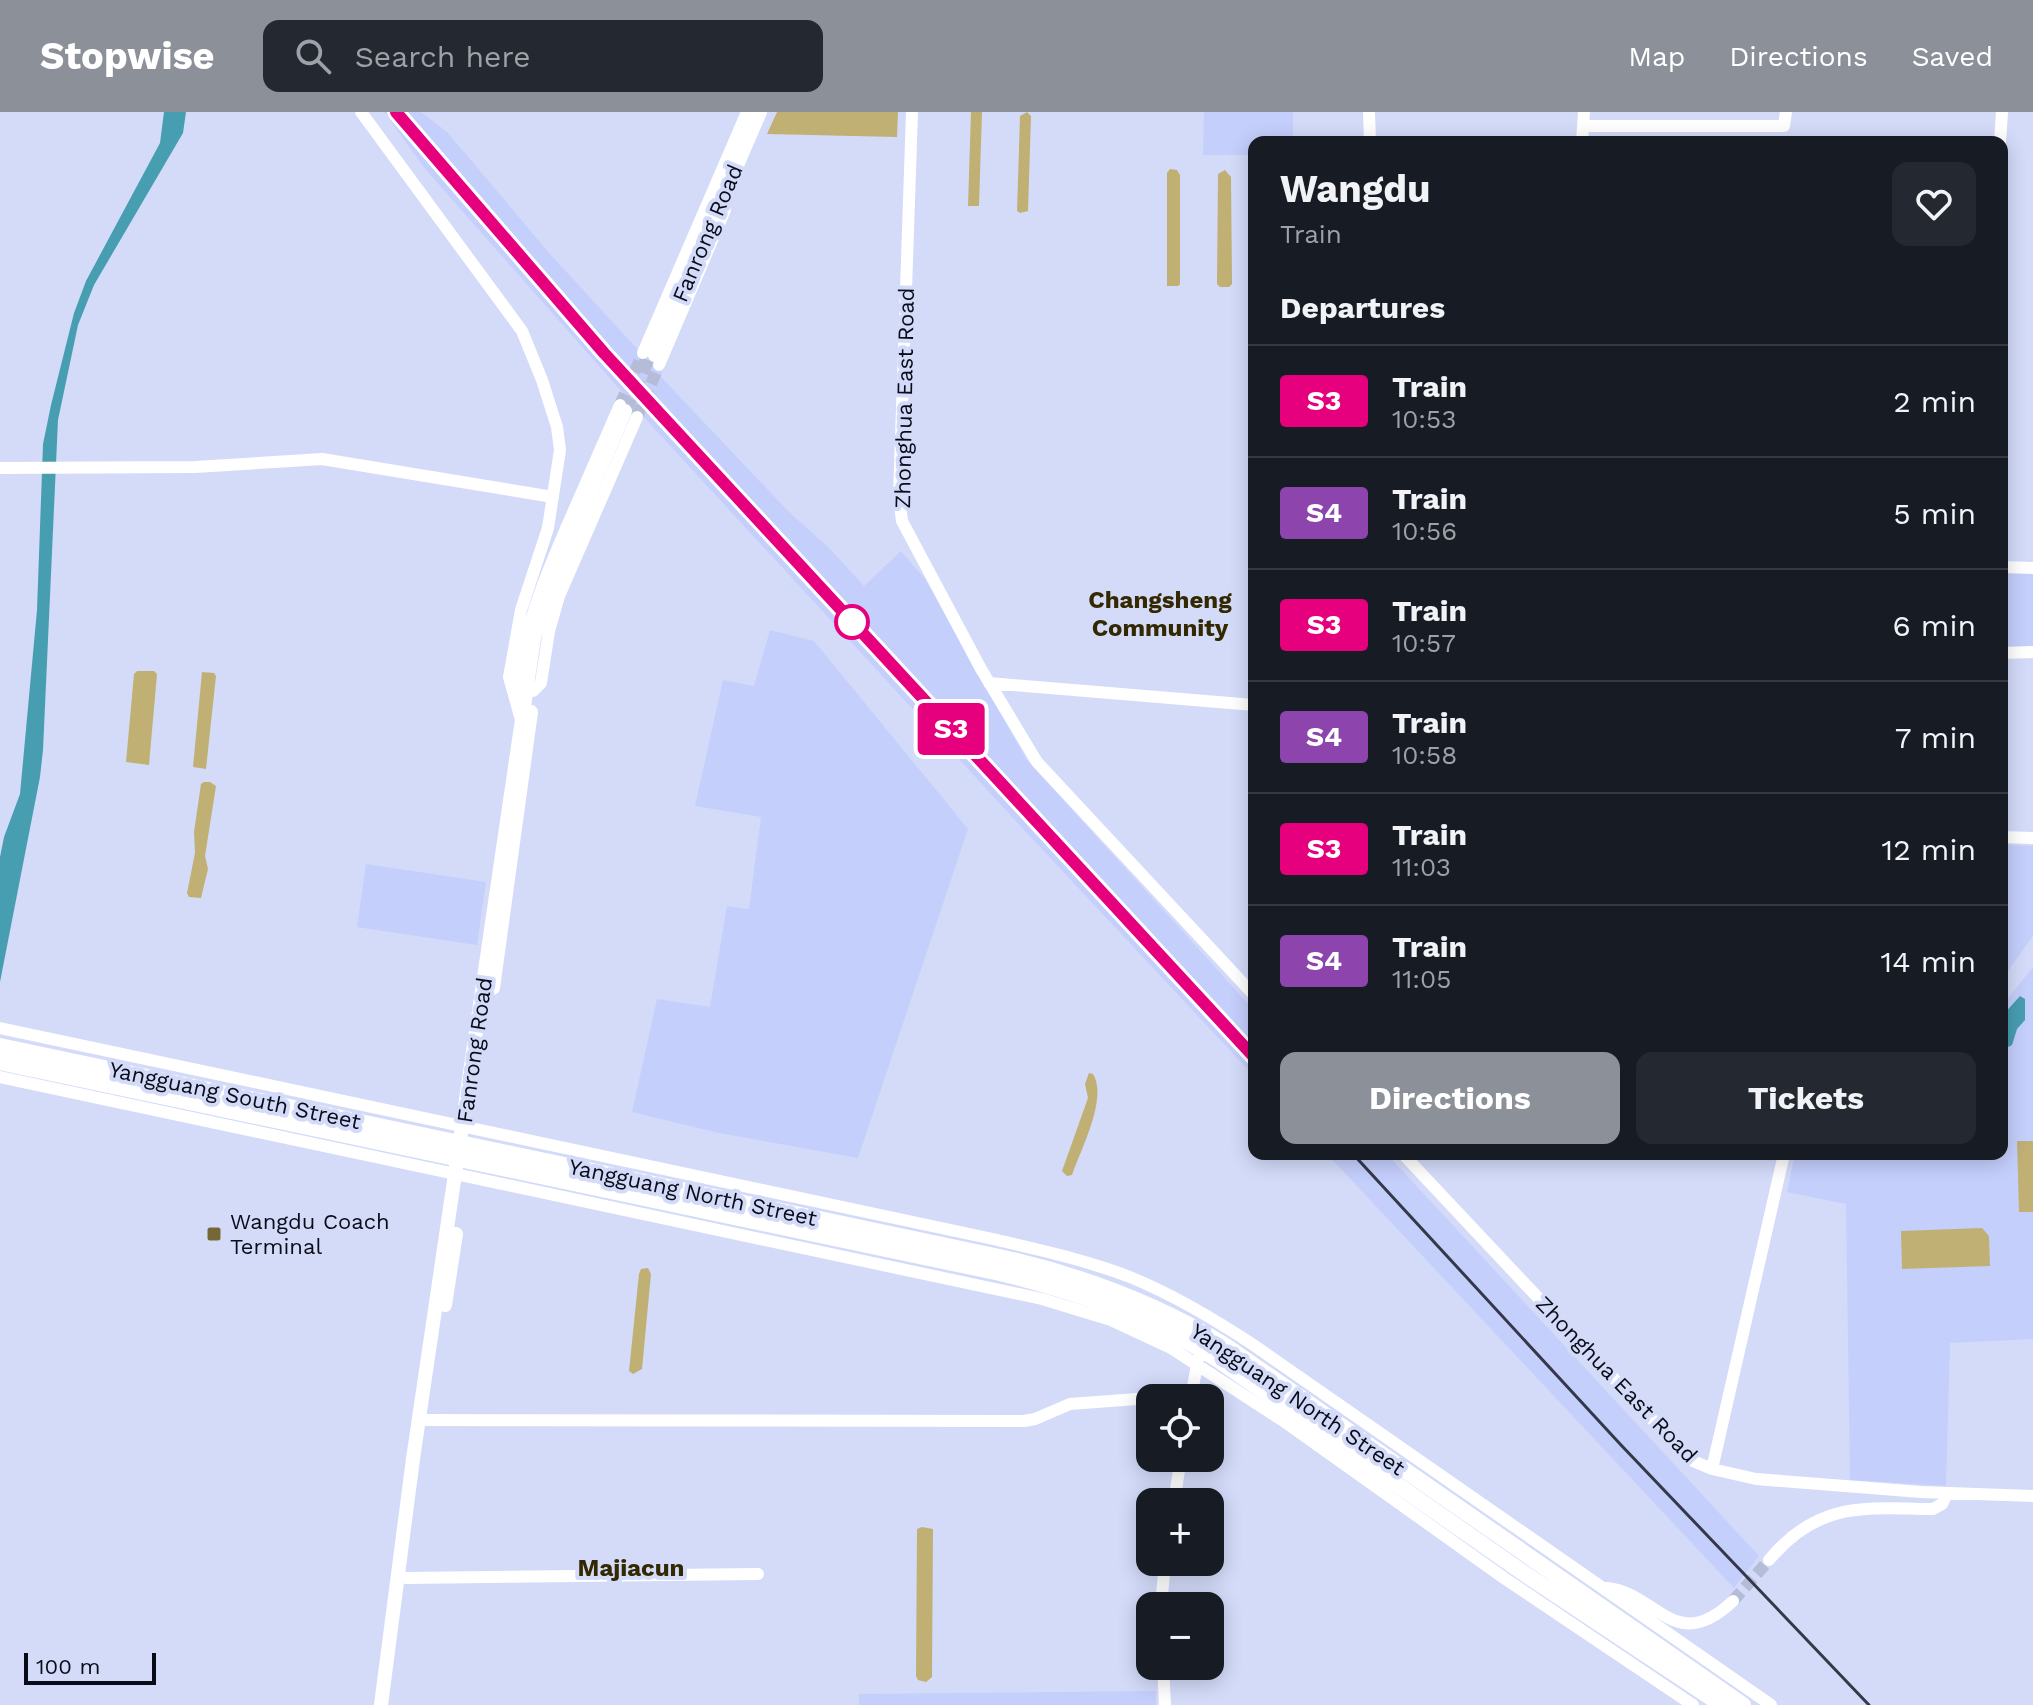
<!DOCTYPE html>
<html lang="en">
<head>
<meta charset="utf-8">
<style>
	:root { --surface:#171b24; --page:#242831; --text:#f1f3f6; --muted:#9ea1a6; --line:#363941; --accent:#8c9099 }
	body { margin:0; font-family:"Work Sans",sans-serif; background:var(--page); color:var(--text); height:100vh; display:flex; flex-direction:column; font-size:30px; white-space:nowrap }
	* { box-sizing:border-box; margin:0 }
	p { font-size:26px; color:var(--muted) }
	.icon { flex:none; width:44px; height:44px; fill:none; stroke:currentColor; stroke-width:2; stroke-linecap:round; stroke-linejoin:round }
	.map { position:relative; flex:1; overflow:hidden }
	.drawer { position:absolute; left:1248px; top:24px; width:760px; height:1024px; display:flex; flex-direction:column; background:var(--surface); border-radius:16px; box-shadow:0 4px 20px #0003 }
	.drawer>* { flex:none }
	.badge { padding:0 16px; border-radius:6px; font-size:28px; line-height:52px }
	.tools { position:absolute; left:1136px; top:1272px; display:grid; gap:16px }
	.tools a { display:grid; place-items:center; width:88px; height:88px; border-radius:16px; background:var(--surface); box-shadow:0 4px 20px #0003; font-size:40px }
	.scale { position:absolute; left:24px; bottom:20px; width:132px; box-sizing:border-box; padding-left:8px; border:4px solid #090c18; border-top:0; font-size:22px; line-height:28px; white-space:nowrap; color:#090c18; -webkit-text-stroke:6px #d3dbf9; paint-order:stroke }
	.map>.badge { position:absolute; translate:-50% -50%; box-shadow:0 0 0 4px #fff }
	h2 { padding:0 32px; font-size:30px; line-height:72px }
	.round { display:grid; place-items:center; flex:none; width:84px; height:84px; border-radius:16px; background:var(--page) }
	.overview { display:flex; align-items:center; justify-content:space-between; height:136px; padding:0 32px }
	h1 { font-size:38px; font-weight:700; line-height:60px }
	.cta { display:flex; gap:16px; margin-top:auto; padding:16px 32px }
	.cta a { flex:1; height:92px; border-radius:16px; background:var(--accent); color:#fff; font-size:32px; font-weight:700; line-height:92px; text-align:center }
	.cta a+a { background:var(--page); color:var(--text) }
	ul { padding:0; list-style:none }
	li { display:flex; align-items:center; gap:24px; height:112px; padding:0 32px; border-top:2px solid var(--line) }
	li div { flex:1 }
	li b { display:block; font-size:30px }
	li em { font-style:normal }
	li .badge { min-width:88px; font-weight:700; text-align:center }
	header { display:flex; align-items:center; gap:48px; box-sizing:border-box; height:112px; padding:0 40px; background:var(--accent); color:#fff }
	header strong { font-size:38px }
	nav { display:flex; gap:44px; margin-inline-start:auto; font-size:28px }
	.search { width:560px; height:72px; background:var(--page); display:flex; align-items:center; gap:20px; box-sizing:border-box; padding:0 28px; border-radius:16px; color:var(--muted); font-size:30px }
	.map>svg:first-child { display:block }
	.built { fill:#c5cffc }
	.green { fill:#c0b074 }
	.water { fill:#489eb1 }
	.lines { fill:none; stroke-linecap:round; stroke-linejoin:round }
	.minor-tunnel { stroke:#b5bcd7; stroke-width:12; stroke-dasharray:12 6; stroke-linecap:butt }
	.major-tunnel { stroke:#b5bcd7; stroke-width:14; stroke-dasharray:14 7; stroke-linecap:butt }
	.minor { stroke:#fff; stroke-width:12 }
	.major { stroke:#fff; stroke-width:14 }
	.highway { stroke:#fff; stroke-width:16 }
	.rail { stroke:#343848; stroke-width:3 }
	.line-casing { stroke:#fff; stroke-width:18 }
	.line { stroke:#e6007e; stroke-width:12 }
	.stop-dot { fill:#fff; stroke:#e6007e; stroke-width:4 }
	.poi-dot { fill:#766836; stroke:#d3dbf9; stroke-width:3 }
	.labels { text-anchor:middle; stroke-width:8; stroke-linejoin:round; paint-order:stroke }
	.street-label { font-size:22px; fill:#090c18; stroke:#d3dbf9 }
	.poi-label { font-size:22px; fill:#090c18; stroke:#d3dbf9; text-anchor:start }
	.neighbourhood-label { font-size:24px; font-weight:bold; fill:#332800; stroke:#d3dbf9 }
</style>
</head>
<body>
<header>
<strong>Stopwise</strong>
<div class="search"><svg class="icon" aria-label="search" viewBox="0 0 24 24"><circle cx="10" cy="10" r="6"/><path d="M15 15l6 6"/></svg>Search here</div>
<nav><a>Map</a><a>Directions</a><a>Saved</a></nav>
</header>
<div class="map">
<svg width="2033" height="1593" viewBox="0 0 2033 1593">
	<rect width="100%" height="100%" fill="#d3dbf9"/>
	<!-- built -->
	<path class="built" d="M384,0H421L447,20L550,142L639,239L662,259L661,265L789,400L829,436L864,474L901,439L925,467L1026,647L1254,898V964L1026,720L651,313L426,58Z
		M1204,0H1293V30H1254V43H1203Z
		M2002,458L2033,459V534L2002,535Z
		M770,518L814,529L968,717L858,1046L719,1021L632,1000L657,887L710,895L727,794L749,797L761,705L695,694L723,568L754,574Z
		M2002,733L2033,734V824L2002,867Z
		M366,752L486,770L477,833L357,815Z
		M2033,855V1227L1950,1231L1946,1374L1850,1368L1846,1092L1787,1080L1795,1042H2002V894Z
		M1327,1042H1387L1759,1444L1734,1476Z
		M1156,1579V1593H859V1582Z"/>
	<!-- green -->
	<path class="green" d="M777,0H898L897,25L767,22Z
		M971,0H982L979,94H968Z
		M1027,0L1031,4L1028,99L1020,101L1017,99L1020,4Z
		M1170,57L1177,58L1180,63V172L1178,174H1167V61Z
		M1225,58L1231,65L1232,172L1229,175H1220L1217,172L1218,62Z
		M137,559H154L157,562L149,653L126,650L134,562Z
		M202,560L214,561L216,564L206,657L193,655Z
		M204,670H210L216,674L205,744L208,757L201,786L189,785L187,781L195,741L194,720L201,672Z
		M1089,961L1093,962C1108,986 1081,1037 1072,1063L1067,1064L1062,1059L1088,986L1085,972Z
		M2017,1029H2033V1100H2019Z
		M1982,1116L1989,1124L1990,1154L1902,1157L1901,1119Z
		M648,1156L651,1162L642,1257L633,1262L629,1259L639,1162L641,1157Z
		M922,1415L933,1417L932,1565L926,1570L918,1568L916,1564L917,1417Z"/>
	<!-- water -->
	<path class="water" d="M164,0H186L183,21L94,173L78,213L58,308L43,638L40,665L0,870V745L4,725L20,682L37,498L43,332L51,293L74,201L86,169L160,31Z
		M2020,884L2025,887V908L2017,917L2012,933L2002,938V904Z"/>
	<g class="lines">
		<!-- minor-tunnel -->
		<path class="minor-tunnel" d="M620,293L643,241
			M637,305L659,253
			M1733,1489L1769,1448"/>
		<!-- major-tunnel -->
		<path class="major-tunnel" d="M625,299L651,239"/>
		<!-- minor -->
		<path class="minor" d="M361,0L522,219L542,268L557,315L560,338L548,416L521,498L509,565L521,608
			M912,0L899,385L902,409L981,557L1037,650L1254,883
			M1369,0L1370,30
			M1583,14H1784L1786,0
			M1582,30L1584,0
			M2000,30L2002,0
			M643,241L747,0
			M659,253L725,98
			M0,356L195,355L322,347L553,385
			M2002,455L2033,456
			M2002,541L2033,540
			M989,571L1254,593
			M533,579L541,571L549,519L559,484L637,305
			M520,587C519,522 546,463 571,405C587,368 604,330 620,293
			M2002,725L2033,726
			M0,916L993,1127C1039,1138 1086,1148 1130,1165C1174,1183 1216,1208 1255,1234L1771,1593
			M0,965L1042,1187L1111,1208L1171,1236L1285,1310L1504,1466L1693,1593
			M1403,1042L1682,1339L1693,1349L1712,1357L1756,1367L1921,1380L2033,1384
			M1157,1286L1191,1284
			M1191,1286L1198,1247
			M427,1308L1024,1309L1035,1307L1070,1292L1150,1286
			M1712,1357L1784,1042
			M1174,1390L1181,1346
			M1769,1448C1818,1389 1864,1396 1933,1397L1942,1392L1947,1382
			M406,1466L758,1462
			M1607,1476C1657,1481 1675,1544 1733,1489
			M1161,1494L1165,1450
			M1163,1554L1165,1593"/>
		<!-- major -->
		<path class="major" d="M655,243L760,0
			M493,876L531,600
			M445,1193L456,1122
			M381,1593L413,1347L534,526L549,477L625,299"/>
		<!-- highway -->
		<path class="highway" d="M0,934L1004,1146C1083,1164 1156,1191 1226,1234L1743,1593
			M0,950L1000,1161C1078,1180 1149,1205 1217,1247L1525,1462L1722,1593"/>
		<!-- rail -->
		<path class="rail" d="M396,0L604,241L1254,945
			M1353,1042L1621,1333L1869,1593"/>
	</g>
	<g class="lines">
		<defs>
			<path id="line" d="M396,0L604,241L1254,945"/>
		</defs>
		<!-- line casing -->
		<use href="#line" class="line-casing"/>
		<!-- line -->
		<use href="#line" class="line"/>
	</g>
	<!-- markers -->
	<circle class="stop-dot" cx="852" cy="510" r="16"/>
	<rect class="poi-dot" x="206" y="1114" width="16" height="16" rx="4"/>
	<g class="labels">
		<!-- street labels -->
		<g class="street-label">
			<text transform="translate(707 121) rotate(-67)" y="8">Fanrong Road</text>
			<text transform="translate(904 286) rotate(-89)" y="8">Zhonghua East Road</text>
			<text transform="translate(474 938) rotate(-82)" y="8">Fanrong Road</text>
			<text transform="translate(235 983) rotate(12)" y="8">Yangguang South Street</text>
			<text transform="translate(693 1080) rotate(12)" y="8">Yangguang North Street</text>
			<text transform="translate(1617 1267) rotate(46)" y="8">Zhonghua East Road</text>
			<text transform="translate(1298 1287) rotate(34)" y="8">Yangguang North Street</text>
		</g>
		<!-- poi labels -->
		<g class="poi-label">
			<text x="230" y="1117">Wangdu Coach<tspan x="230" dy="25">Terminal</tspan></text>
		</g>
		<!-- neighbourhood labels -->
		<g class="neighbourhood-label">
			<text x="1160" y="496">Changsheng<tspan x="1160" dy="28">Community</tspan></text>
			<text x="631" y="1464">Majiacun</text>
		</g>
	</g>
</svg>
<div class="tools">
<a><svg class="icon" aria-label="locate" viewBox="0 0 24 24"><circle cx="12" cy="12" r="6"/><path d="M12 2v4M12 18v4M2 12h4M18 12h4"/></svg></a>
<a>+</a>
<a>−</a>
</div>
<div class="scale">100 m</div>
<b class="badge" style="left:951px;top:617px;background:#e6007e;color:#fff">S3</b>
<section class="drawer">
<div class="overview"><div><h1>Wangdu</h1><p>Train</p></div><a class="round"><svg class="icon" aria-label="heart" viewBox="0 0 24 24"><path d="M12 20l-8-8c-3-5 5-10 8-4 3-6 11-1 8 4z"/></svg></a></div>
<h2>Departures</h2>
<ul>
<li><span class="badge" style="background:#e6007e;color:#fff">S3</span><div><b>Train</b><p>10:53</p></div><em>2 min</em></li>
<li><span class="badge" style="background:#8e44ad;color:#fff">S4</span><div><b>Train</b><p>10:56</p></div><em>5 min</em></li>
<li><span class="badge" style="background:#e6007e;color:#fff">S3</span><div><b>Train</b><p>10:57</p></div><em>6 min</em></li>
<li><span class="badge" style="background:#8e44ad;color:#fff">S4</span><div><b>Train</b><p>10:58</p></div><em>7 min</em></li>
<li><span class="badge" style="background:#e6007e;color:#fff">S3</span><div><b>Train</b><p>11:03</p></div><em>12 min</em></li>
<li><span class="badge" style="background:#8e44ad;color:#fff">S4</span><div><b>Train</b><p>11:05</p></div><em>14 min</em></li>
</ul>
<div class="cta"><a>Directions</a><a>Tickets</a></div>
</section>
</div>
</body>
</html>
